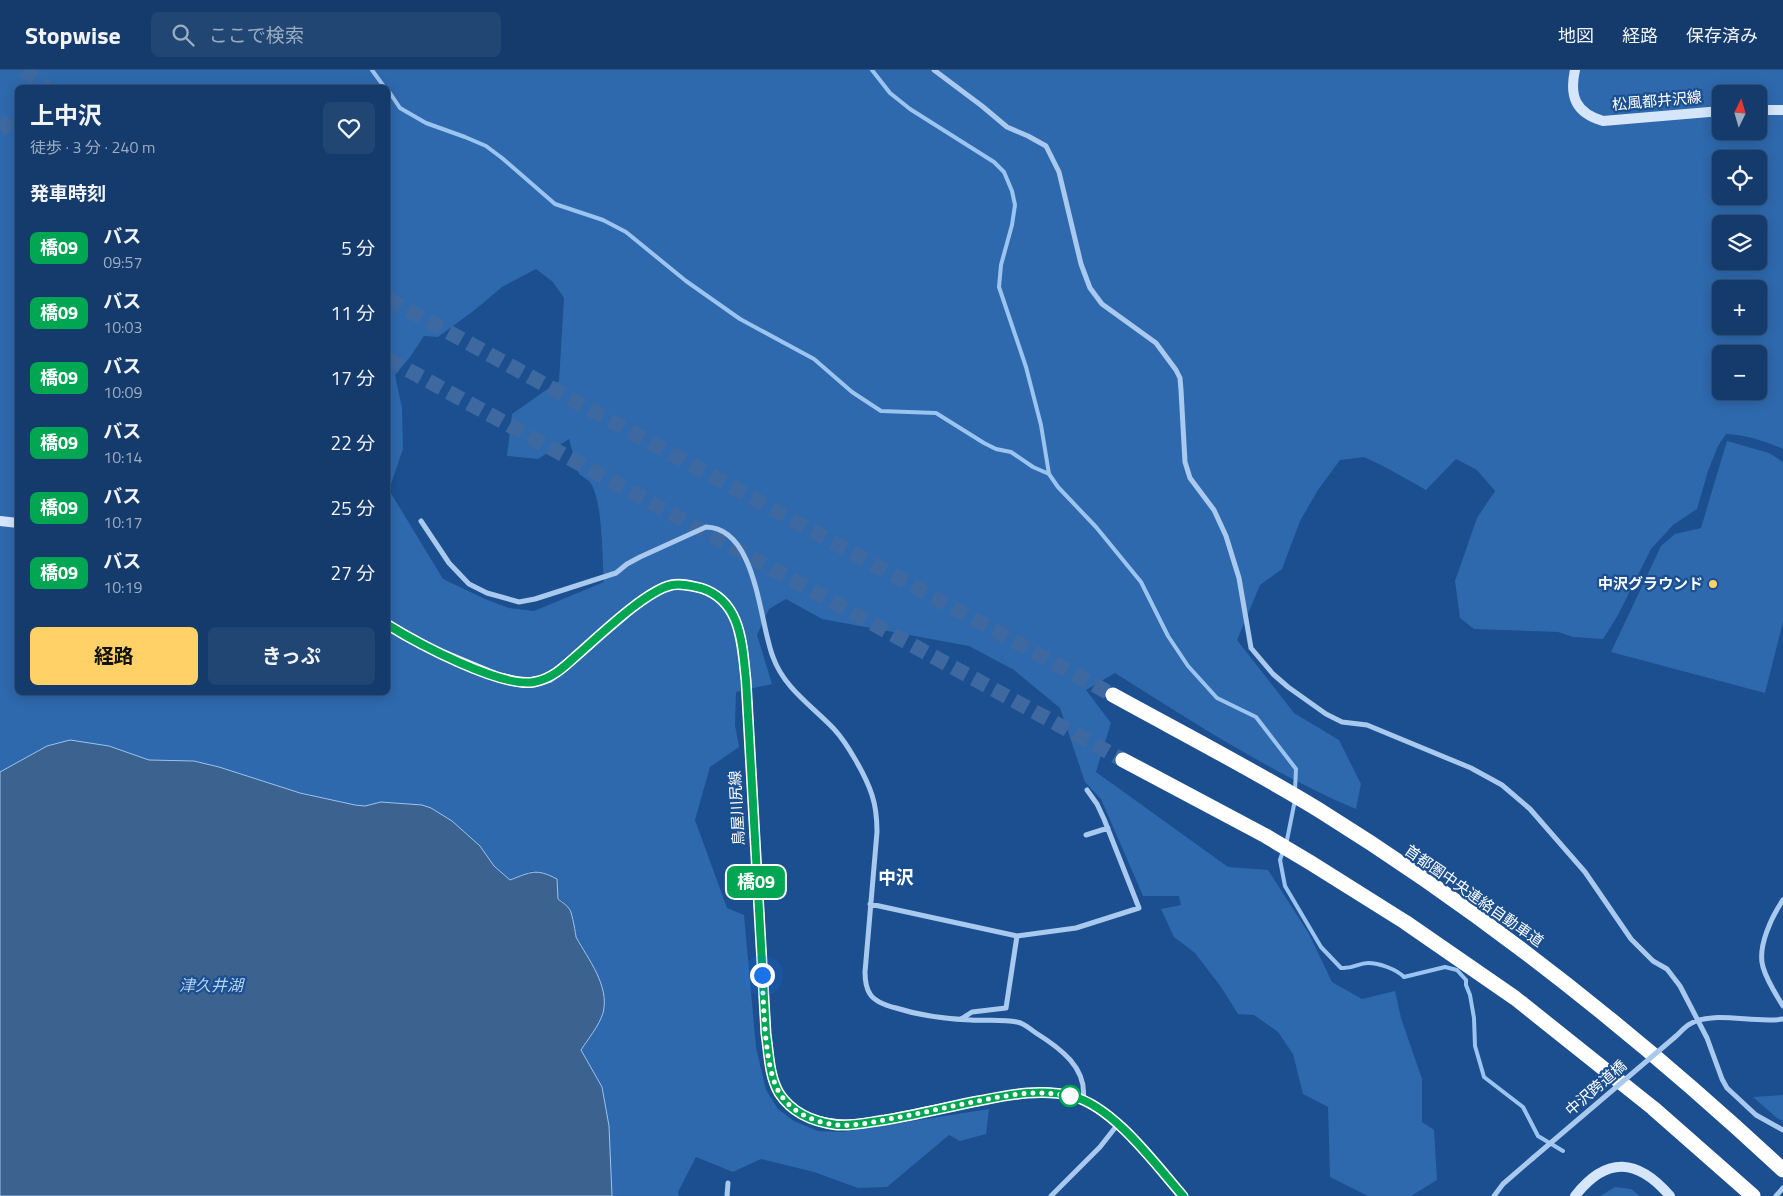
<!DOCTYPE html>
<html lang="ja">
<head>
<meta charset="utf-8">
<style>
	:root { --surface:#143b6b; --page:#214673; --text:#f1f3f6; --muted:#9dadc1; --line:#33557e; --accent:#ffd166 }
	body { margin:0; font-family:"Titillium Web","Noto Sans JP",sans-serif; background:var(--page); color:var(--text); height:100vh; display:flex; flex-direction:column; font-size:19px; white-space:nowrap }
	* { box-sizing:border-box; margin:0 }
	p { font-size:16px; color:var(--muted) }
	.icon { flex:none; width:28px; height:28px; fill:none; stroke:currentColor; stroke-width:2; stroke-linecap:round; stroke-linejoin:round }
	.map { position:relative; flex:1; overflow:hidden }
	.drawer { position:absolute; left:15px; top:15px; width:375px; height:610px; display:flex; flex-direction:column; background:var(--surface); border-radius:8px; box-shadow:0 2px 12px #0003,0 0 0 1px var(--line) }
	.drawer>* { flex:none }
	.badge { padding:0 10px; border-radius:8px; font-size:18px; line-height:32px }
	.needle { width:32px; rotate:5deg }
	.controls { position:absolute; left:1712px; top:15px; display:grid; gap:10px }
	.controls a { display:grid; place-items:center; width:55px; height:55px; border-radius:8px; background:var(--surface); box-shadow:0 2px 12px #0003,0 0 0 1px var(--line); font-size:25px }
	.you { position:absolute; width:25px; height:25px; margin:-12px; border:4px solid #fff; border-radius:50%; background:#1a73e8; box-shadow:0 0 0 8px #1a73e833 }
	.map>.badge { position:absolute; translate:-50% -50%; box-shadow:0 0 0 2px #fff }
	h2 { padding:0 15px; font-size:19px; line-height:45px }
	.round { display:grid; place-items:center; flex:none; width:52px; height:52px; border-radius:8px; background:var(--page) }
	.headline { display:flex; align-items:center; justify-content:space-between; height:85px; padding:0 15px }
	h1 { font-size:24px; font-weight:700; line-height:38px }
	.button { display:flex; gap:10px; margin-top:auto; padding:10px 15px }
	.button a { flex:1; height:58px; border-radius:8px; background:var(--accent); color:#111; font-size:20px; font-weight:700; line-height:58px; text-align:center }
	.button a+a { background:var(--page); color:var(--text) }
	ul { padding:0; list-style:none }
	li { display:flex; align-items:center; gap:15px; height:65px; padding:0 15px }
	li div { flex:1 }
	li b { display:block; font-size:19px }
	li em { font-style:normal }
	li .badge { min-width:55px; font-weight:700; text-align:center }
	header { display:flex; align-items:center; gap:30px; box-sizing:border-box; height:70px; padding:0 25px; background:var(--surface); border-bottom:1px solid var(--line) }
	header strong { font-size:24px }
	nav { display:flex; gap:28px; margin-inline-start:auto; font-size:18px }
	.search { width:350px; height:45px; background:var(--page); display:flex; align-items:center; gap:12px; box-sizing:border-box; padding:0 18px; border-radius:8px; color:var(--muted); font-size:19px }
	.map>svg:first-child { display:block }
	.green { fill:#2e69ad; fill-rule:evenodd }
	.water { fill:#3c6290; stroke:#9cc4f0 }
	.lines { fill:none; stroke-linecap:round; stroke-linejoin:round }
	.stream { stroke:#9cc4f0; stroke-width:4 }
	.highway-tunnel { stroke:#3d69a0; stroke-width:15; stroke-dasharray:15 8; stroke-linecap:butt }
	.street { stroke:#a9c9ee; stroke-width:5 }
	.secondary { stroke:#d6e6fa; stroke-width:10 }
	.highway { stroke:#fff; stroke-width:15 }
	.street-bridge { stroke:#a9c9ee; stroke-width:5 }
	.line-casing { stroke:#fff; stroke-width:11 }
	.line { stroke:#00a651; stroke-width:8 }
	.walk { stroke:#fff; stroke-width:5; stroke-dasharray:0 9 }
	.poi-dot { fill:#ffd166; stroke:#1b4f8f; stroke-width:2 }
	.stop-dot { fill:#fff; stroke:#00a651; stroke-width:2.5 }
	.labels { text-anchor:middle; stroke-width:4.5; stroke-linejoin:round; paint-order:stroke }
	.street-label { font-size:15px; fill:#fff; stroke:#1b4f8f }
	.poi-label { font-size:15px; font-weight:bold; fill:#fff; stroke:#1b4f8f; text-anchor:end }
	.water-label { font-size:16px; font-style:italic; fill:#b5d3f5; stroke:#1b4f8f }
	.quarter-label { font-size:18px; font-weight:bold; fill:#fff; stroke:#1b4f8f }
</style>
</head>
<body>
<header>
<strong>Stopwise</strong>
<div class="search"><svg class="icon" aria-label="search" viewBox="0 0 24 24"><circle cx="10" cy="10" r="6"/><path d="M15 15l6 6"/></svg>ここで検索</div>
<nav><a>地図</a><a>経路</a><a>保存済み</a></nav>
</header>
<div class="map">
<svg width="1783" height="1126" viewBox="0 0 1783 1126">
	<rect width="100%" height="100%" fill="#1b4f8f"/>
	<!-- green -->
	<path class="green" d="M0,0H1783V379C1764,371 1747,365 1726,364L1718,376L1708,401L1697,439L1673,455L1651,479L1618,545L1603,569L1573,567L1558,562L1474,559L1460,548L1455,511L1477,448L1495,421L1477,400L1456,389L1426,420L1387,398L1364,387L1340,390L1318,420L1300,451L1282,499L1260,515L1237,570L1294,643L1339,670L1361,714L1356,739C1271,703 1193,652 1115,603L1086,620L1111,653L1096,702L1228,797L1268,800L1309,864L1332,912L1362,929L1395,921L1401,948L1422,1009V1052L1434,1060L1437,1110L1411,1126H1368L1330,1107L1328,1037L1303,1024L1293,984L1278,962L1254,945L1238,944L1221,917L1195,883L1174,867L1161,839L1181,835L1179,826H1143L1101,729L1085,712L1060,638L1014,600L969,576L822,549L786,529L769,539L757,565L772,614L736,622L735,655L739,677L710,697L695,750L727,838L744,845L756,977L766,1020L778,1039L794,1051L818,1061L843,1062L989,1039L986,1064L960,1071L949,1065L887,1117L858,1118L814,1102L761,1089L733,1102L696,1087L678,1122L679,1126H612L609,1056L602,1017L581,980C588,969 599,956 603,943C610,916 588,889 575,867L576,862L573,856L570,839L532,801L510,810L494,796L480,776L422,735L381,732L365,736L355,735L300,723L219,697L194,691L149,690L109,676H47L0,702ZM18,18H388V622H18ZM1721,24H1759V61H1721ZM1721,89H1759V126H1721ZM1721,154H1759V191H1721ZM536,199L553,212L564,228L559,311L512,344L507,386L538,389L569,369L579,404C583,407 589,410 591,414C603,433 602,488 604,512L534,541L509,538L485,529L443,509L389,420L403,379L402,338L395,305L410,287L424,266L438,267L476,239L502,217ZM1721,219H1759V256H1721ZM1721,284H1759V321H1721Z
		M1727,371L1769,383L1783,392V552L1765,623L1611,582L1661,476L1675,464L1701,458Z
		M1783,1025V1051L1777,1048L1753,1027Z
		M1615,1117L1631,1119L1640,1126H1600Z"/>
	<!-- water -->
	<path class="water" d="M70,670L109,676L149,690L194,691L219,697L300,723L355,735L365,736L381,732L422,735L431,738L452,751L480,776L494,796L510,810C531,802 536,798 557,809L558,829C562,832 568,836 570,840C572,843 576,865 576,867C588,889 610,916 603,943C599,956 588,969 581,980L602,1017L609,1056L612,1126H0V702L47,676Z"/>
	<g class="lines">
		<!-- stream -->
		<path class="stream" d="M372,0L385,18
			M872,0L890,23L910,39L994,92L1004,102L1012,121L1015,135L1012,155L1001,195L999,217L1026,297L1041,355L1049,404L1058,417L1096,457L1141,512L1168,566L1188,596L1217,628L1256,647L1296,699L1295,721
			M388,20L400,38L426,53L465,67L486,76L502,88L555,134L603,150L626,162L686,211L740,249L814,289L852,322L881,341L936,343L984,373L996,379L1011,382L1033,397L1049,404
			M1286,775L1295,730
			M1283,781L1280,790L1285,816L1321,877L1341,898C1354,899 1358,893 1368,893C1379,893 1396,899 1404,907L1445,897L1457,900L1466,910V915L1470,925L1474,948L1475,976L1484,1007L1523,1037L1538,1066L1563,1081"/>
		<!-- highway-tunnel -->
		<path class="highway-tunnel" d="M23,0L47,18
			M0,51L18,64
			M388,229L1113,625
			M388,289L1123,690"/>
		<!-- street -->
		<path class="street" d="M934,0L982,36L1007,57L1028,66L1046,76L1059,102L1081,194L1090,218L1102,234L1156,273L1176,300L1180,308L1181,320L1185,392L1190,408L1214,440L1226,466L1239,508L1251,578L1273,604L1288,617L1326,644L1342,652L1367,655L1471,698L1502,715L1530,739L1585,802L1631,869L1653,891L1667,899L1680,916L1707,968L1722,1009L1727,1018L1756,1045L1783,1060
			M421,451L449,493L469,514L487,523L519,532L535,529L616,503L627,494L640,487L706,457C757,458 759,552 773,587C784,618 812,636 834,659C847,673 866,706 872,725C876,737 877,749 877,762L865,902C865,909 866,918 870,924C875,932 888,936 896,938C921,946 945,949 971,950C986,951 1002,949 1017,952C1024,953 1030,959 1036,963C1060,978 1088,998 1083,1030
			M1086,765L1108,758
			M1783,830C1772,846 1757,877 1763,897C1767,911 1775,923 1783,936
			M870,834L1017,866L1076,858L1139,838L1104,749L1097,734L1087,720
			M961,949L972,942L1006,938L1017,866
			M1675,967C1680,963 1684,957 1690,954C1712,940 1755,954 1783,949
			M727,1126L728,1113
			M1051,1126L1100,1077L1118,1054
			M1494,1126L1503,1114L1533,1088
			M1776,1126L1783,1118"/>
		<!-- secondary -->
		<path class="secondary" d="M1575,0C1569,27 1576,43 1603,51L1721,41
			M1759,40H1783
			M0,451L18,453
			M388,555L433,580L498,607L523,613L532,612L549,608C573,590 594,570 617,551C632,538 650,521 670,515C680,512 691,515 700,518C742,530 742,574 746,610L766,964C769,983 769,1006 779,1023C792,1043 813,1052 837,1054C852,1056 870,1052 885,1050C916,1044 947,1037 978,1031C1009,1025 1041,1018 1072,1026C1114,1038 1155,1094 1183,1126
			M1575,1126C1607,1085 1638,1089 1670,1126"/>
		<!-- highway -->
		<path class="highway" d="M1113,625C1182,663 1252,699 1319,740C1485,843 1640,967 1783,1100
			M1123,690L1266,766L1311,793L1405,852L1515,928L1653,1038L1753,1126"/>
		<!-- street-bridge -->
		<path class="street-bridge" d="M1533,1088L1675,967"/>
	</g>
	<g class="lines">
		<defs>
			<path id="line" d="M388,555C417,573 501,618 534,612C551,609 563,598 575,587C597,568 646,520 672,515C681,513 692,516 701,518C742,531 742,575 746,610L766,964C769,983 769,1006 779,1023C792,1043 813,1052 837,1055C853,1056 870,1052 885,1050C917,1045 947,1037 978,1031C1009,1025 1041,1018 1072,1026C1114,1037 1155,1094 1183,1126"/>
		</defs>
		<!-- line casing -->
		<use href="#line" class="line-casing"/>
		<!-- line -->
		<use href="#line" class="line"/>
		<!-- walk -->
		<path class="walk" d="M762,905C764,937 764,981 774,1011C783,1039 812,1053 839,1055C856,1056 873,1052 889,1049C930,1042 971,1031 1012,1025C1033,1022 1052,1022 1073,1027L1070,1026"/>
	</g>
	<!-- markers -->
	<circle class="poi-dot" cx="1713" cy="514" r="5"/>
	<circle class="stop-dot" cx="1070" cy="1026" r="10"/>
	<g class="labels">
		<!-- street labels -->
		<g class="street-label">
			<text transform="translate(1657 31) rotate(-5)" y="5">松風都井沢線</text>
			<text transform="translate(737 738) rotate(-93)" y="5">鳥屋川尻線</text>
			<text transform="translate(1474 826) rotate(35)" y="5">首都圏中央連絡自動車道</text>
			<text transform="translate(1596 1018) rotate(-41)" y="5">中沢跨道橋</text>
		</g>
		<!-- poi labels -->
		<g class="poi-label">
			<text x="1703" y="519">中沢グラウンド</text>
		</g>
		<!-- water labels -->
		<g class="water-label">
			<text x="211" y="921">津久井湖</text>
		</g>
		<!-- quarter labels -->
		<g class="quarter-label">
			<text x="896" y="814">中沢</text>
		</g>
	</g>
</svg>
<div class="controls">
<a><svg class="needle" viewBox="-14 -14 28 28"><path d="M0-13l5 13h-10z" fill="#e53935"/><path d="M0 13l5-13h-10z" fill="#9dadc1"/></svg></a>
<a><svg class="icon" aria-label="locate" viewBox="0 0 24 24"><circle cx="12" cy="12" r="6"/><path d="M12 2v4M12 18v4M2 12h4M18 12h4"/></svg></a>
<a><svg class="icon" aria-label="layers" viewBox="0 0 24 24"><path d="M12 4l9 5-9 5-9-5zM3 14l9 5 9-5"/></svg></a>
<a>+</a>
<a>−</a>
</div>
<div class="you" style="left:762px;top:905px"></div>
<b class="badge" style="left:756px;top:812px;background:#00a651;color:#fff">橋09</b>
<section class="drawer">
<div class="headline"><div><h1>上中沢</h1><p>徒歩 · 3 分 · 240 m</p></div><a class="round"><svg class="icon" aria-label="heart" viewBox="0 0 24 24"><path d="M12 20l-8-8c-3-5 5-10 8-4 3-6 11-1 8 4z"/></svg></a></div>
<h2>発車時刻</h2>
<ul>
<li><span class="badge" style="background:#00a651;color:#fff">橋09</span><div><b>バス</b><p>09:57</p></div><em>5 分</em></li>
<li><span class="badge" style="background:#00a651;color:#fff">橋09</span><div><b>バス</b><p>10:03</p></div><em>11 分</em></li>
<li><span class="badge" style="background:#00a651;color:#fff">橋09</span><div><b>バス</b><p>10:09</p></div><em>17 分</em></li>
<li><span class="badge" style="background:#00a651;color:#fff">橋09</span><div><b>バス</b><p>10:14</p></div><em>22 分</em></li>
<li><span class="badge" style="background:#00a651;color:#fff">橋09</span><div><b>バス</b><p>10:17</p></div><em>25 分</em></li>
<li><span class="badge" style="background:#00a651;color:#fff">橋09</span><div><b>バス</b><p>10:19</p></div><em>27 分</em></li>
</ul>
<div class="button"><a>経路</a><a>きっぷ</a></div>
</section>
</div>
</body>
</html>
